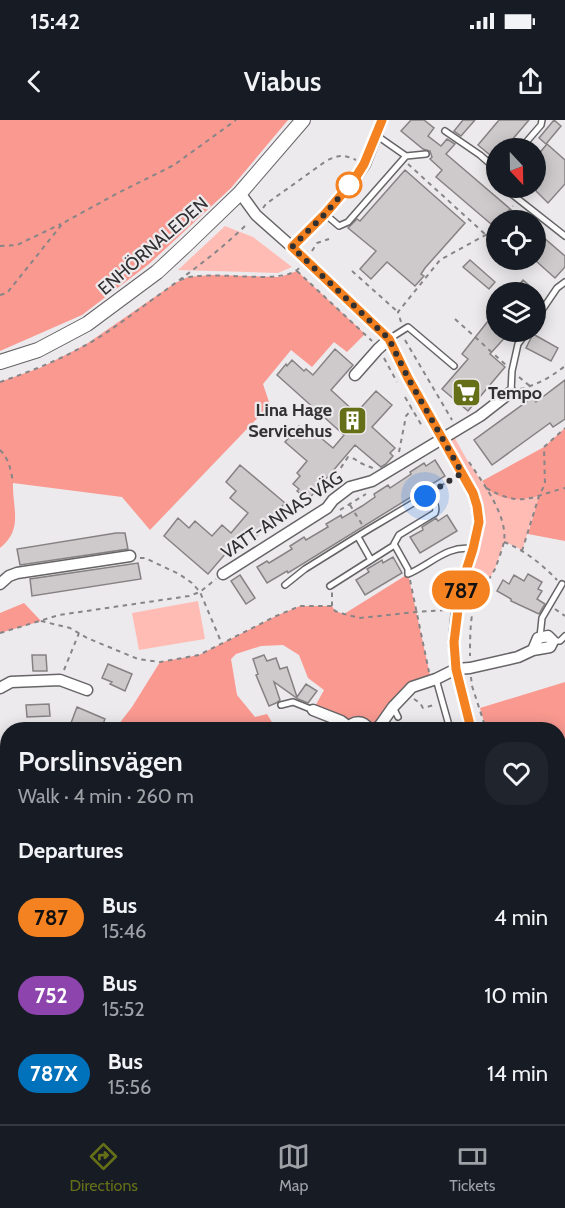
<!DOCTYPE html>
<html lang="en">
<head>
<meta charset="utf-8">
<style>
	:root { --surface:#171b24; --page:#20242c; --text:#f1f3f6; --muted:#9ea1a6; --line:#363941; --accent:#646f18 }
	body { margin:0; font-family:Cabin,sans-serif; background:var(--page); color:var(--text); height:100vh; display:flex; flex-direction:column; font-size:22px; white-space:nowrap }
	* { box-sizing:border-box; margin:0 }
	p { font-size:20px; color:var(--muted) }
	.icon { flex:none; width:33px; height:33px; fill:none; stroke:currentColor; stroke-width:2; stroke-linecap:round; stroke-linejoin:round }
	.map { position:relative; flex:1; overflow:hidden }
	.panel { position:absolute; left:0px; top:602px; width:566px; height:404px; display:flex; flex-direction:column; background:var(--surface); border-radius:24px 24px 0 0; box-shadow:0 3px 15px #0003 }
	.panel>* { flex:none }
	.badge { padding:0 12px; border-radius:20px; font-size:21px; line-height:39px }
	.needle { width:39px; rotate:158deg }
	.controls { position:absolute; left:486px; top:18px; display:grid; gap:12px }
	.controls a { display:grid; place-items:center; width:60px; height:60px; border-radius:50%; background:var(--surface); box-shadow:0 3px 15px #0003; font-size:30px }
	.you { position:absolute; width:30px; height:30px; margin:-15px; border:4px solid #fff; border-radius:50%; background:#1a73e8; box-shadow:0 0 0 9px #1a73e833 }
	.map>.badge { position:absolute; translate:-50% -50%; box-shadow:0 0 0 3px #fff }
	h2 { padding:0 18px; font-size:22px; line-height:54px }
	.round { display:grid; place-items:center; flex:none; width:63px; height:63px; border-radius:24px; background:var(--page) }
	.head { display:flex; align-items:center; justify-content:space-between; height:102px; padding:0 18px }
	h1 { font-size:28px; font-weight:600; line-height:45px }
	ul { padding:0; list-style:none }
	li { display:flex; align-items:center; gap:18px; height:78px; padding:0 18px }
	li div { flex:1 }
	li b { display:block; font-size:22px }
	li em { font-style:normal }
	li .badge { min-width:66px; font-weight:700; text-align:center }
	.status { display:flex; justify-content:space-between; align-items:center; height:42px; padding:0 30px; background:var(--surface); direction:ltr }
	.status svg { height:16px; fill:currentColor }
	header { display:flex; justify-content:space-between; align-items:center; height:78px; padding:0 18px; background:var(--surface); font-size:27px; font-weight:600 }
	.menu { display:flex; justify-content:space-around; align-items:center; height:84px; border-top:2px solid var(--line); background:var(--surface); font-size:16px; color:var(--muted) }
	.menu a { display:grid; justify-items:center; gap:3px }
	.menu .selected { color:var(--accent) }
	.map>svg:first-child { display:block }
	.green { fill:#febcb5 }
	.forest { fill:#f99990 }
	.building { fill:#cecacb; stroke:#868284; stroke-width:1.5 }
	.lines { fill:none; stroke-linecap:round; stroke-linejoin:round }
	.service-casing { stroke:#666466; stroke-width:8 }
	.minor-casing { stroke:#666466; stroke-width:13 }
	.tertiary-casing { stroke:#666466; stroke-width:16 }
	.path { stroke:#878587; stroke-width:2; stroke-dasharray:4.5 4.5; stroke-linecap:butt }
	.service { stroke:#fff; stroke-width:5 }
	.minor { stroke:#fff; stroke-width:10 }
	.tertiary { stroke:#fff; stroke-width:14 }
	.line-casing { stroke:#fff; stroke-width:14 }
	.line { stroke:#f58220; stroke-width:9 }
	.walk { stroke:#323132; stroke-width:6; stroke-dasharray:0 10.8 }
	.stop-dot { fill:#fff; stroke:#f58220; stroke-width:3 }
	.labels { text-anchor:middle; stroke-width:4.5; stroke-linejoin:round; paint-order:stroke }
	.street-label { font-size:18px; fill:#323132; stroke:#edeaed }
	.poi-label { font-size:18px; font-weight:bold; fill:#323132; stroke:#edeaed; text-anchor:start }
</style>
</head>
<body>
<div class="status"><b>15:42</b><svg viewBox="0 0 49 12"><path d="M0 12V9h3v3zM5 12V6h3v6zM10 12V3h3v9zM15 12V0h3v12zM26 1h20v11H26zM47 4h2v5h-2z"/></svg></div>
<header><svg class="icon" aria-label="back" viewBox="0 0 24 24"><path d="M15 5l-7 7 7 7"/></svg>Viabus<svg class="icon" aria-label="share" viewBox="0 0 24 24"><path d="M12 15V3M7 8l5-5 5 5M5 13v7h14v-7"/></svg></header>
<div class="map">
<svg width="565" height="1004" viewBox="0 0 565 1004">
	<rect width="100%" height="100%" fill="#edeaed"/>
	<!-- green -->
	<path class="green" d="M225,106L253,117L292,147L278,153L178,150Z
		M452,313L466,338L486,368L501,376L530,379L539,376L522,431L517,427L504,422L496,446L488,462L481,471L473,490H457L478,395L446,327Z
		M198,481L205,519L139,530L132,493Z"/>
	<!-- forest -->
	<path class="forest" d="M0,0H288L231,68L149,144L82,195L0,231Z
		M297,151L365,214L347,232L334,222L312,247L291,230L263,264L270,285L150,410L122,377L13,363C12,388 24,409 0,428V262L42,247L85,225L175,163L188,157L212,155L280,157Z
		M565,308V421L528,414L539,376C519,382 493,381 482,361L544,327Z
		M408,454L431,560L421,563L376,609L313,590L324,570L308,558L299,535L283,525L261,526L236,534L231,539L237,575L255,597L267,594L276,609H115L132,587L160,542L199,535L276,496L300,486H332L335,491L344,494Z
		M24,483L41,501L0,513V493Z
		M565,562V775L558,774V609H486L480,588Z
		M7,811V866L0,871V814L4,815Z
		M558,991L565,993V1004H497L495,998H558Z"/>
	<!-- building -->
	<path class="building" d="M411,0H424L434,8L428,16L441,26L447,19L455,24L446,34L523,100H494L491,104L436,57L442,50L430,39L432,37L430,31L423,29L401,11Z
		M463,0H475L461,16L454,11Z
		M499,0H529L505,28H496V40L478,25Z
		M554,0L561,6L546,24L539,18Z
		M547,24L565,40V64L548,83L536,71V37Z
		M405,50L465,103L425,148L421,154L424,156L415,166L387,142L371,159L360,149L376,131L348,108L357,99L360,101Z
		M536,111L565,136V147L555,158L536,141Z
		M470,140L495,162L489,169L463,147Z
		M523,160L537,172H513Z
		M496,191V212H510L490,234L505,247L468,291L442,269L468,239L462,234Z
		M533,214L558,228L551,241L526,228Z
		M335,229L353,245L331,270L356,293L376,271L392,285L372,307L395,328L390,333L393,336L386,344L381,347L355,325L308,380L297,371L299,369L293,364L300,356L297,353L307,341L285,322L299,306L312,317L315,313L333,328L344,315L277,255L286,244L287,246L292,240L304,251L306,249L313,255Z
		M565,260V299L553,307L550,303L492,345L474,320L533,277L536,282Z
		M435,340L445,356L288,453L287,451L267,463L257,447L267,441L269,443L292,429L290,426L304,417L306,420L328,407L326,404L341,395L342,398L362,386L375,377L374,374L388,365L390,368L411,354L410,352L424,343L426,346Z
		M240,345L285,383L255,418L246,410L208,454L164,416L178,398L189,408L195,401L212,416L222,405L231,413L248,393L230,378L236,371L226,362Z
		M447,395L457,411L420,433L410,417L423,410L422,407L436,398L438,401Z
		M116,413H125L128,429L20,445L17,429Z
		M393,437L402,453L365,475L356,460L369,452L367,449L382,440L383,443Z
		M138,443L141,459L32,476L30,459Z
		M528,454L542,462L538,469L542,471L537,479L545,484L539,494L511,481V479L497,471L503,460L509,464L514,455L524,461Z
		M240,455L255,478L246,484L231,461Z
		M32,535H46L47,551H33Z
		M264,535L267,541L276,538L280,549L287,547L297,577L306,564L317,571L308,583L298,579L274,562L280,580L276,583L269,586L256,555L258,554L253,539Z
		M108,544L132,554L125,571L110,564L112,562L102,558Z
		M49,584L50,596L27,597L26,585Z
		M77,587L105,599L101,609H86L71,603Z"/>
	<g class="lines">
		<defs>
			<path id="service" d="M445,11L480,35L496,49
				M376,15L406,36L426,34
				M521,28L541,5L542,0
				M504,68L565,116
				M325,94L339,106L348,102L406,36
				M536,199L557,168L565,162
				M389,219L408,207L454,246
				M511,272L512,251L518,224L527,212
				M358,417L371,440
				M285,465L305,449L366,411L425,376C432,378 438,385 435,393L399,415L394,424L408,449V454C430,445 448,424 473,429
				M330,466L393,426
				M540,517L542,498L562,464
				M553,521H560L565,516
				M436,559L450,609
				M281,585L293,582L313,590
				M393,587L398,597"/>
			<path id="minor" d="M240,73L256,95L292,127L389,219L408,258L473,373L477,386L479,402L473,429L463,460L457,490L454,522L456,549L471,609
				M292,127L325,94L354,60L365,44L382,0
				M355,255L378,229L389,219
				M223,454L327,388L333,380L350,367L372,361L480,296L511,272
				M0,464L9,456L17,453L130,436
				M0,568L11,562L60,560L87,570
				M313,590L341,601L349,607
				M348,609C353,600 363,600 369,609
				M376,609L381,604L393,587L412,567L436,559L456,549L470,548L518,537L533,530L550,527L553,521L548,516L538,518L533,530
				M0,676L8,673
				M558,781L565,782
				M558,862L565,864
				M0,891L8,890
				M0,965L8,964
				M401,1004L403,998"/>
			<path id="tertiary" d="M0,242L38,230L87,204L157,152L185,126L240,73L303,0"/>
		</defs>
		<!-- service casing -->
		<use href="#service" class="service-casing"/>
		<!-- minor casing -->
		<use href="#minor" class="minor-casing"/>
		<!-- tertiary casing -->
		<use href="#tertiary" class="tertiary-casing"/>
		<!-- path -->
		<path class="path" d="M408,44L486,115
			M263,88L266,84L326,41C338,35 343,34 356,40
			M501,100L513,86
			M0,126L17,125L61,104
			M312,131L317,123L329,119
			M297,151L372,221
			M352,151L398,192
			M180,160C208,147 284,168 300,147
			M0,175L7,173L63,103L118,73L174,45L236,0
			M455,199L506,245
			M401,202L398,192L440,140L491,112L496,106
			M405,220L452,300
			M384,238L397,262
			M519,257L531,267
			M0,262C29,252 57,241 84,226C112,211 137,190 163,172C193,150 222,129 248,103
			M520,269C537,265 551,257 565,246
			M405,277L422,306
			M0,330C9,339 11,350 13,363
			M399,332L406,296L412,289
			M469,342C483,363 508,396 504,422C502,430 498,441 495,449C488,462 477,475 473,490C470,503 470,523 470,536
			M333,352L340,349L348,337C356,338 357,342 363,344C367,347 370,346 374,349
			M486,368C523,388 529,377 565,368
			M433,371L453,358
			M350,385L363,406
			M340,390L366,374
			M504,422C524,430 542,444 557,460
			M522,431L539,376L545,364L544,327L565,308
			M140,438H145L179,454L192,463L200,472L222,524
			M410,460L429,552
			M332,486V472
			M555,489L565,496
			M41,501L70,508L87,518L138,539L160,542L199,535L276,496L300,486H332L335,491L344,494L360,498L416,492L446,490
			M0,513L59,495L189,476L200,472L216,459
			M64,550L79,513
			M471,557L472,566L486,609
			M414,579L420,583L423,588L434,585
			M558,794L565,795
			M207,998V1004"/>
		<!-- service -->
		<use href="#service" class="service"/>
		<!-- minor -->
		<use href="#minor" class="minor"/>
		<!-- tertiary -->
		<use href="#tertiary" class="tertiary"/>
	</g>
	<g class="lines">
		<defs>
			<path id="line" d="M382,0L364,44L354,60L325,94L292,127L389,219L408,258L473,373L477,386L479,402L473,429L463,460L458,490L454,522L456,549L471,609"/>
		</defs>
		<!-- line casing -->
		<use href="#line" class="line-casing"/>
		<!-- line -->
		<use href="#line" class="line"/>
		<!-- walk -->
		<path class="walk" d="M349,65L354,60L325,94L292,127L389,219L408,258L462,353L425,376"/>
	</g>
	<!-- icons -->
	<defs>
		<symbol id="supermarket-square" viewBox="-11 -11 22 22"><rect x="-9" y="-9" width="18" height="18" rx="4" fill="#646f18" stroke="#edeaed"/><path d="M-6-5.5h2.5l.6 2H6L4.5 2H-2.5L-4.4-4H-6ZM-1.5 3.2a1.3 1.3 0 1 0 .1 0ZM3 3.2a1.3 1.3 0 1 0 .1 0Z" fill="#fff"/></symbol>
		<symbol id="building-square" viewBox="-11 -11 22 22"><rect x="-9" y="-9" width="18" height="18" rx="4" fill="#646f18" stroke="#edeaed"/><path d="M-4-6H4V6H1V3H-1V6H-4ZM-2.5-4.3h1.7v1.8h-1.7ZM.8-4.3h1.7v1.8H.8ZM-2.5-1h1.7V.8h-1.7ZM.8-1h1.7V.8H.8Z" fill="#fff"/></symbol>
	</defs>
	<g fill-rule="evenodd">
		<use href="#supermarket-square" x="450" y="256" width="33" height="33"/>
		<use href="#building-square" x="336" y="284" width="33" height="33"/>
	</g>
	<!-- markers -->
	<circle class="stop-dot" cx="349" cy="65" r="12"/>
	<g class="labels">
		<!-- street labels -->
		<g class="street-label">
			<text transform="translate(153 126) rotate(-41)" y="6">ENHÖRNALEDEN</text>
			<text transform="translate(282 395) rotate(-34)" y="6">VATT-ANNAS VÄG</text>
		</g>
		<!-- poi labels -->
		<g class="poi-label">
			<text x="488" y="279">Tempo</text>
			<text x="332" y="296" text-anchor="end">Lina Hage<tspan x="332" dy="21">Servicehus</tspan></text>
		</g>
	</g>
</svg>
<div class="controls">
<a><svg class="needle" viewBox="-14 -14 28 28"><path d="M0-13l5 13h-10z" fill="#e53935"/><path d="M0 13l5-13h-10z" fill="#9ea1a6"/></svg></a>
<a><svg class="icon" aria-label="locate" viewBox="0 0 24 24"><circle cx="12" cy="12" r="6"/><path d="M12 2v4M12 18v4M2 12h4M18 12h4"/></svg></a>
<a><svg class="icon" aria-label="layers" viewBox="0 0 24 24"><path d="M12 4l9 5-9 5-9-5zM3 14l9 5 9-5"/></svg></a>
</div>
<div class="you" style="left:425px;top:376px"></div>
<b class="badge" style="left:461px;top:470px;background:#f58220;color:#111">787</b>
<section class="panel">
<div class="head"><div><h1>Porslinsvägen</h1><p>Walk · 4 min · 260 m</p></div><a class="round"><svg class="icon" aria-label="heart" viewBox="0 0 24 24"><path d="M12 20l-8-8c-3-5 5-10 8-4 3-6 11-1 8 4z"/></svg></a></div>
<h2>Departures</h2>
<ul>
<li><span class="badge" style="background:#f58220;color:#111">787</span><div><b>Bus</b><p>15:46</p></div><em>4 min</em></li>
<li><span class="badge" style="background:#8e44ad;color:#fff">752</span><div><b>Bus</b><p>15:52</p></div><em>10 min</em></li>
<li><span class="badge" style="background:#0072bc;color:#fff">787X</span><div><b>Bus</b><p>15:56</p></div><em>14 min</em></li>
</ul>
</section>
</div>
<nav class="menu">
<a class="selected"><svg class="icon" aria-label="directions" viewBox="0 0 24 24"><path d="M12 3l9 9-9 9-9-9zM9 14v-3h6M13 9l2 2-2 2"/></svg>Directions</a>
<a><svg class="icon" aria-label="map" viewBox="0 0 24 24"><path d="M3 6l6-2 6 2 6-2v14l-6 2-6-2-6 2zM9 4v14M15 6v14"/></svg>Map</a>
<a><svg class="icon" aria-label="tickets" viewBox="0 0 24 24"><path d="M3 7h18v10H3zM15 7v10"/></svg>Tickets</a>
</nav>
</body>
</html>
